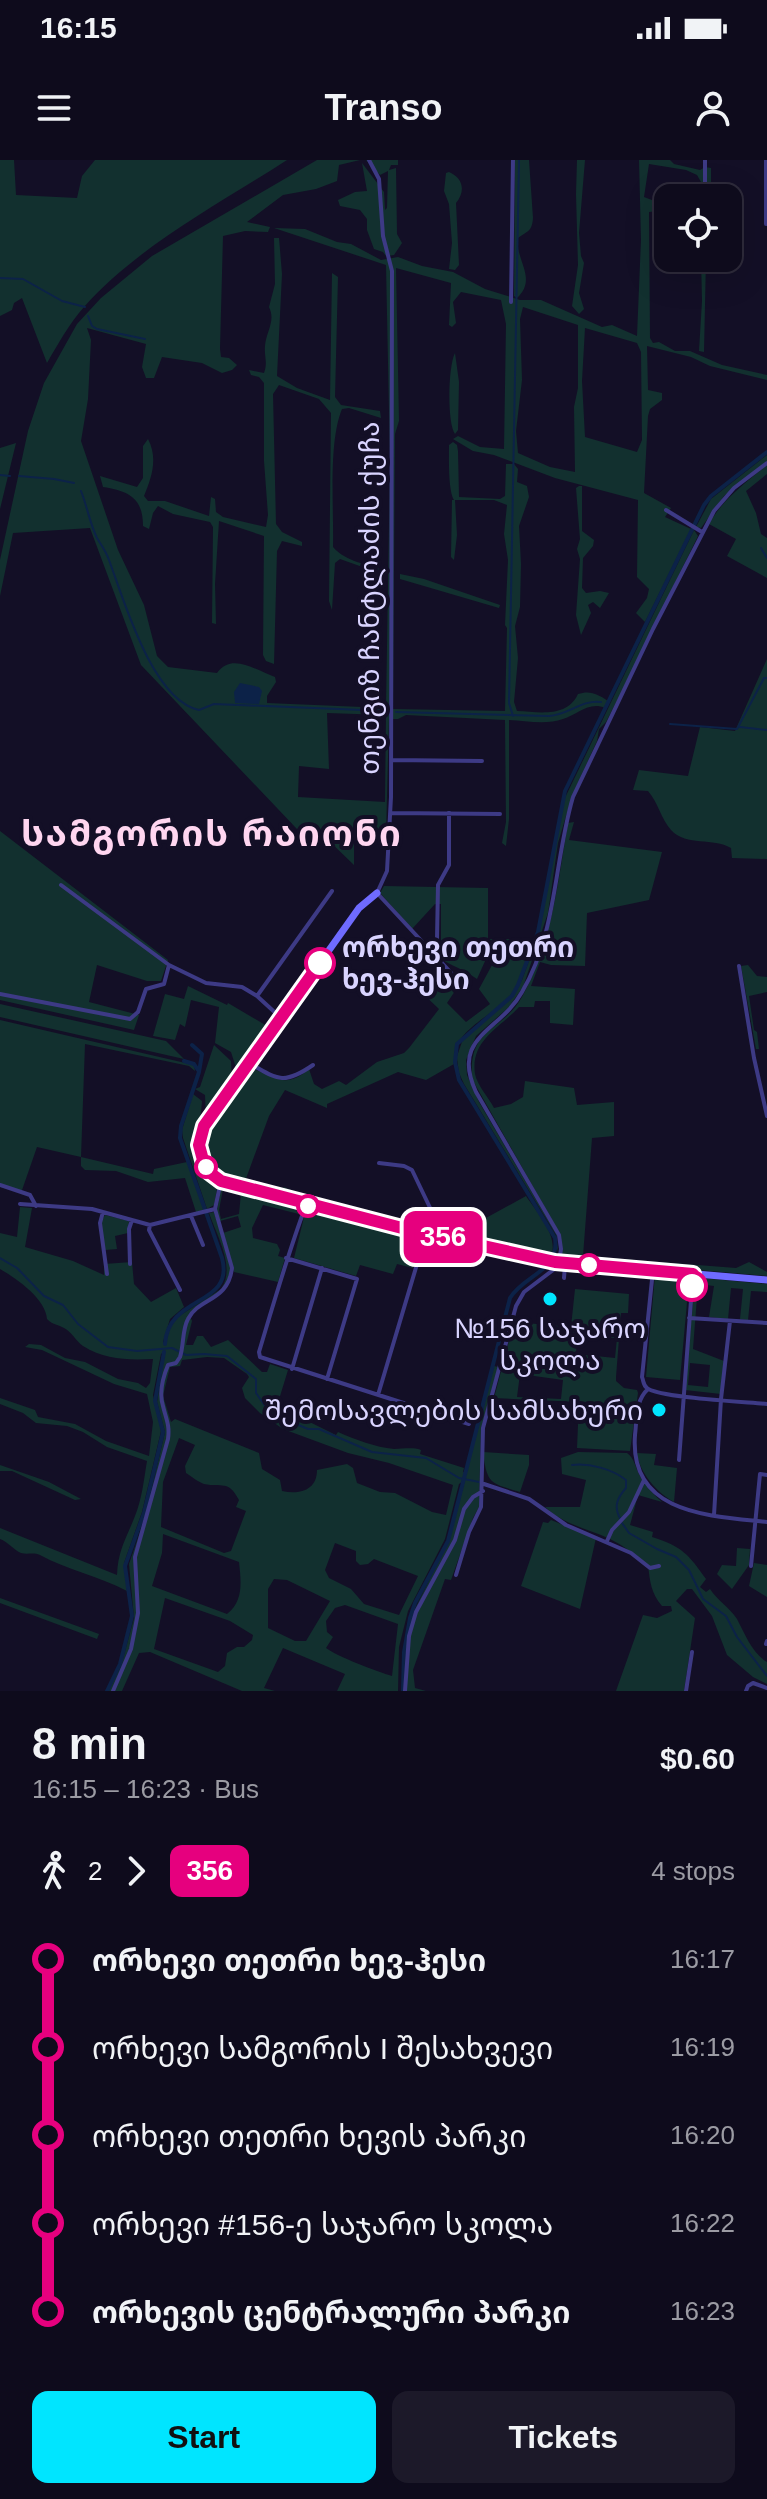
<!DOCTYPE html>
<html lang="en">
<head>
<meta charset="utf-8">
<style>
	:root { --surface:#0e0b1c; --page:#1c1929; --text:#f1f3f6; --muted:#9b9ba3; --line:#2e2b3b; --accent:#00e5ff }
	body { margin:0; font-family:Helvetica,"Noto Sans Georgian",sans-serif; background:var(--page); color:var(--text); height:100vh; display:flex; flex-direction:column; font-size:30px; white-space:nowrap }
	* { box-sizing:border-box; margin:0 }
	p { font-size:26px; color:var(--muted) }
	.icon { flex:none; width:44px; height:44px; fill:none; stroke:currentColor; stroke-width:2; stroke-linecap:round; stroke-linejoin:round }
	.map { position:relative; height:1531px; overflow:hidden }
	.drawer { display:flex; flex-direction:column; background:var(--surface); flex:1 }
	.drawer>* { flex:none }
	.badge { padding:0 16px; border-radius:12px; font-size:28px; line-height:52px }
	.fabs { position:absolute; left:654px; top:24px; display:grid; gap:16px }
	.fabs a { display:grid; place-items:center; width:88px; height:88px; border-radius:16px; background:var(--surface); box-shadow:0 8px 32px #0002,0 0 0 2px var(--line); font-size:40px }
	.map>.badge { position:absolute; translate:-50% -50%; box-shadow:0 0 0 4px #fff }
	.legs { display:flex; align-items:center; gap:12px; height:88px; padding:0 32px; font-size:26px }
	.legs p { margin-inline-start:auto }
	.head { display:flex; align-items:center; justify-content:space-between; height:136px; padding:0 32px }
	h1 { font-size:44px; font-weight:600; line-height:60px }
	.button { display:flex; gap:16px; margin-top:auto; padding:16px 32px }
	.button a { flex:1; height:92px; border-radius:16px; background:var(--accent); color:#111; font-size:32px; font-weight:600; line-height:92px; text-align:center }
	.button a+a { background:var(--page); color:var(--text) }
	ul { padding:0 32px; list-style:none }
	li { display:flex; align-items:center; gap:28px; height:88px; font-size:30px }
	li i { display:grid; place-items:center; width:12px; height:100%; margin:0 10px; background:currentColor }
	li i::after { content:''; width:20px; height:20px; margin:-10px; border:6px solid; border-radius:50%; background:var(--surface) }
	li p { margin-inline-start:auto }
	li:first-child i { background:linear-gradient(#0000 50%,currentColor 0) }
	li:last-child i { background:linear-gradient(currentColor 50%,#0000 0) }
	.status { display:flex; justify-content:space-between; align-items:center; height:56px; padding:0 40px; background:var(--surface); direction:ltr }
	.status svg { height:22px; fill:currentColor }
	header { display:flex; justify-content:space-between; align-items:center; height:104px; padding:0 32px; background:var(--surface); font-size:36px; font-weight:600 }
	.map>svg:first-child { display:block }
	.green { fill:#12302f; fill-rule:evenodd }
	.water { fill:#0c2248 }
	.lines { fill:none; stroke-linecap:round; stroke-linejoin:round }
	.stream { stroke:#0c2248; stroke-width:2 }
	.canal { stroke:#0c2248; stroke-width:4 }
	.street { stroke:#3d3a85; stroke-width:4 }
	.secondary { stroke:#6f6bff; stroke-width:7 }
	.line-1-casing { stroke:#fff; stroke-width:18 }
	.line-1 { stroke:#e6007e; stroke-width:12 }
	.stop-1-dot { fill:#fff; stroke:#e6007e; stroke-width:4 }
	.poi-dot { fill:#00e5ff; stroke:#130f26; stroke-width:3 }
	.labels { text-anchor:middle; stroke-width:8; stroke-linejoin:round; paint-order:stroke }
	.street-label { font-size:28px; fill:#d9d4ff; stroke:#130f26 }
	.stop-label { font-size:28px; font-weight:bold; fill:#d9d4ff; stroke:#130f26; text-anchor:start }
	.poi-label { font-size:28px; fill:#d9d4ff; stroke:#130f26 }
	.district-label { font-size:36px; font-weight:bold; letter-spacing:2px; fill:#ffd6f0; stroke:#130f26 }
</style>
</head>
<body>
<div class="status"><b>16:15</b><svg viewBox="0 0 49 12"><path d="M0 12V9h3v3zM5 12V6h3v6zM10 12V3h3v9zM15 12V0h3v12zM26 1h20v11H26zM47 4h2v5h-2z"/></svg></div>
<header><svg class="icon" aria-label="menu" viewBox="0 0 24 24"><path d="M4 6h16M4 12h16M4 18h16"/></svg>Transo<svg class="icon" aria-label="person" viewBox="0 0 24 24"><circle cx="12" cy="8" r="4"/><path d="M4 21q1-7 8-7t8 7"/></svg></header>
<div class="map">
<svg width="767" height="1531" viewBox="0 0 767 1531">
	<rect width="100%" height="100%" fill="#130f26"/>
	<!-- green -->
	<path class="green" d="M0,0H14L16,35L77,38L82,16L95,0H287C219,44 138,86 84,147C69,164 58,184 47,203L22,138L14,143L12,150L0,156Z
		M317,0H360L339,5L337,21L316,29L283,35L247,62L270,67L268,72L245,71L223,76L220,189L221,197L229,198L237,205L232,210L222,213L202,203L162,197L154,218H146L142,207L146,184L87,168L91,180L88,239L81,281L118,390L144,445L157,496L168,507L217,513C232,492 257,511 275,517L276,522L267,536V543L386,548L390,301L386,105L274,68L305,69L337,82L351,84L381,100L398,97L422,106L453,112L485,129L520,140H541L602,167L612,165L637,176L641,80L639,0H670L674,4L700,10L705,7L711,8V23L705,29L697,15L686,10L649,4L644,37L657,42V51L649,52L650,178L653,183L659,182L675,191H690L722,205L767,215V220L710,206L691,197L647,186L648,230L662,233V240L650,249L648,256L644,333L671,348L665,357L691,369L645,462L636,453L647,438L649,429L637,417L638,340L555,318L494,295L473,291L453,279L458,276L480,287L504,289L506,164L501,140L461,132L453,142L456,163L452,167L449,165L451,123L396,108L399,261L395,274L393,549L505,551L507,468L505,465L508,400L504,374L507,345L494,340H455L457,375L454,400L451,397L452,340H454C448,330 449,298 449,285L453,282L457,285L458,291L459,337L500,339L505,336L506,304H514L518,309L517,322L527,326L529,337L519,366L521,404L520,447L515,466L518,498L514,542L517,551C539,552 567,558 578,534C590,530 598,534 608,541L605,548C589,541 577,555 563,559C547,565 526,561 509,560V659L506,686L502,683L506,662L505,560L406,555L398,559H389L386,675L354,668V705L326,678L315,688L141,505L90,368L13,373L0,436V400L28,271L44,223L77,164L101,138L152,96ZM523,147L578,165V228L574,247L575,312L550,307L518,293L516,271L522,220L520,159ZM585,168L637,183L641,192L642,280L637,292L585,277L582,221ZM327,553L386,555L385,642L298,637L299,606L329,609Z
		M366,0H398V5H391L389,10L396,8L397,74L402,83L394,95L386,96L383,92L374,89L367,70V59L360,50L340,46L338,40L355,32L367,31L362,3L384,32L385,50L387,48L388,11L380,15Z
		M515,0H529L533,58C532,72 527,71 518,78C515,101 538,118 517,138L514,136Z
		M577,0H585L579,73L581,96L584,103L579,133L584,149L579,154L572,146L578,105L576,34Z
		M449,12C463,18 466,31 456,43L459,105L455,110L449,109L452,83L449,44L444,31L446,13Z
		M274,78H279L282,114L277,216L297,228L330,240L332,113L338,117L335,237L341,245L380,251L381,258L349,248L342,249C328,283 334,349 333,387C346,402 367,404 385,410V415L340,399L335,403L332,450L329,441L331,253L319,239L279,225L273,234L276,364L282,372L302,382V386L282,381L277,391L274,504L266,501L263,495L264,376L219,361L215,424L216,464L212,463L213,367L210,362L173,354L158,346L153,353L149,369L143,366C143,338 129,331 103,327L100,316L137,327L143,318V286L148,279C158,298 152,317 144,336L148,341H165L209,356L211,337L215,339L216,352L223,357L266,367L268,355L264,301V223L259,217L251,215L249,210L264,213C268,202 264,196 265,186C266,172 276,161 269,147L275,124Z
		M701,98H706L704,192L699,191L702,141Z
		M455,193L459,222L458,270L455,274C447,264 448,206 455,193Z
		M16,283L0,349V288Z
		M767,295V301L724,336L701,368L696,367L711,339Z
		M767,305V314L746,331L756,353L761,374L767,378V418L727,396L736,379L709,364C723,339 745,323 767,305Z
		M579,326H582V371L594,380L593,386L583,398L582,428L586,433L600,431L609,433L600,448L593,442L588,445L591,453L581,475L576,455L580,399L577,389L580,379L576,328Z
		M694,370L698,376L621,533L606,562L599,569L597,581L572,636L558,683L548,753L523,827L509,847L476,876L466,900L467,915L479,942L557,1075V1099H555L558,1088L556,1075L464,924L459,913L457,899H454V904L426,920L398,912L327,944V948L285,930L269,956L244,1024C224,1021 213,1018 206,998C194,964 230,934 249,908C277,915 283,931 309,909L314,924L322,929L339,921L346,925L377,902L404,893L409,888L439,849L420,831L441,806L452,817L446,823L455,831L447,843L466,862L490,844L479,829L498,794L490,790L477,819C461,807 444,804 431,791L441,783V744H435L412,769L380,733L384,726L488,728V779H534C528,798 523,821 509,837C491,857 458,868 454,896H457L463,879L513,836L522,820L539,773L563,642Z
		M400,414L424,419L500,445L499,448L400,419Z
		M767,499V699L732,698L731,688C713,677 687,687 671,670C661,659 658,642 648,631L633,630L639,610L688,616L700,567L735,571Z
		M574,662L569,680L662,692L649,740L587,753L585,806L551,805L540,802L531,826L575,829L573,865L550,863V841H535L534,847H519C500,868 470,880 475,914C477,925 489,938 494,948L511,944L523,937L525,921L574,928L577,945L614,942V976L592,978L583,1096L736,1108L749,1102L767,1112V1116L561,1098V1076L472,919C468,865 503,873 523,835C552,782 558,721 568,663Z
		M0,671L168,800L161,821H147L97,805L89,842L139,855L134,870L0,840Z
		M748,805L757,816L767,817V832L749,836L754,870L757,872L759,889H756L741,806Z
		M188,826L227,845L228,843L272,869L238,914L231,892L215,883L219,847L191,840L185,867L180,864L175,880L153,876L165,834L184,839Z
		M0,844L166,881L184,899L0,857Z
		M0,860L194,905L195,911L189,906L85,884L81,997L153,1014L154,1009L187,1002L204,1050L196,1052L185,1018L148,1022L116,1011L85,1010L81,1006V997L37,987L21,1033L0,1027Z
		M214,885L231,901L232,921L206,960L205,935L195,929L200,927Z
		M193,934L202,941C200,972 191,1001 218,1024L214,1045L207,1049L183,978L182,970Z
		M222,1024L303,1049L299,1054L263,1045L252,1068L253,1078L277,1084L280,1090L278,1096L285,1098L278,1122L234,1112L223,1073L241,1067L238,1056L220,1061L217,1050ZM223,1029L241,1033L239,1054L221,1059L219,1050Z
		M284,1027L321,1042L437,1070L435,1073L276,1034Z
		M526,1036C538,1054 559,1075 551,1098L444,1073L443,1070L469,1055L475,1064Z
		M20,1047L32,1048L25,1087L73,1101L104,1115V1104L132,1102L134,1124L151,1142L176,1128L184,1147L170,1159L163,1182L166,1184L169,1166L173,1160L221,1129C236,1108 217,1076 209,1053L214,1052L231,1109L225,1127L189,1154L192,1161L186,1185H193L197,1176H203L211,1187L228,1180L262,1212H267L270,1204L288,1210L277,1246L336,1275L338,1272C356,1280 375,1287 394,1289C404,1289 412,1287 421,1290L420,1294L464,1308L463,1312L466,1313L494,1206L498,1207L481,1269L479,1347L473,1358L451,1420L445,1419L413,1510L415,1528L426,1531H406L407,1520L404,1518L410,1459L449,1380L464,1324L462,1322L459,1324L445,1379L408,1451L399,1487L398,1531H337L345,1514L283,1488L264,1528L275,1531H242L150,1492L139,1493L122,1531H108L121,1506L134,1458L129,1404L145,1357L165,1272L157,1242L165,1191L161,1194L153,1235L161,1271L142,1352L124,1403L127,1431C99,1416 67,1410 40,1395C33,1392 28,1395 21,1393C14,1390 8,1382 0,1379V1368L117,1415C118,1390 126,1379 135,1356C142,1339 144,1319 147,1301L107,1287L83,1272L67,1266L36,1263L23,1253L0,1244V1238L35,1250L38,1257L75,1264L106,1281L149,1296L153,1262L147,1234L114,1224L42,1190L25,1187L29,1184L41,1185L65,1198L85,1202L118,1219L138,1223L146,1228L150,1223L153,1199C128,1200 105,1200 83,1186C76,1181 71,1171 64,1168C57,1164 53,1165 47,1159C46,1139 16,1118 0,1109V1073L17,1077ZM207,1197L224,1198L247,1214L249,1217L242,1228L245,1238L260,1253L283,1269L348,1293L389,1303L453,1325L446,1355L432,1352L395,1333L380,1332L357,1323L353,1308L347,1304L317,1310C317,1330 300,1335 282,1331L280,1320L262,1309L259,1293L175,1259L171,1262L163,1236L170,1207L180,1206L182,1200ZM179,1278L195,1285L185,1306L186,1313C191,1316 198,1322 204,1324C222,1328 228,1319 239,1340L236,1347L246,1351L231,1391L224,1393L161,1367L163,1322ZM163,1374L239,1402C241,1421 244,1441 227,1454L152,1426L162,1393ZM335,1383L356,1391V1401L360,1405L368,1404L374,1399L418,1416L399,1455L364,1444L351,1429L329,1418L325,1410ZM274,1419L287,1420L330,1441L306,1481H295L268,1468V1429ZM165,1438L230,1461L253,1475L252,1480L244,1487H237L227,1493L225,1506L218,1512L154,1489ZM345,1445L398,1464L392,1516C378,1512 336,1496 326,1488L333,1477L327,1472L326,1461L335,1448Z
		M306,1049L422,1075L413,1108L397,1104L393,1114L360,1105L356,1116L294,1098Z
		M105,1055L129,1061L128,1073L115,1076L117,1089L105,1090L101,1062Z
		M655,1115L689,1120L680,1220L646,1217Z
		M701,1118L767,1124V1132L751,1131L748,1160L740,1159L743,1129L731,1128L728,1159L709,1157L714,1126L698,1124L693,1189L724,1201L721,1234L685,1230L695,1120ZM690,1203L710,1205L708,1227L688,1225Z
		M575,1129L629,1134L628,1153H621L616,1217V1221L624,1228L637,1230L638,1233L630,1291L577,1288L579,1242L494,1238L514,1162L571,1167ZM577,1175L617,1178L615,1198L576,1194ZM520,1214L563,1220L561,1239L517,1237Z
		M483,1292L529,1295V1305L520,1332C490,1323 487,1324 483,1292Z
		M578,1292L627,1293C635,1299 635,1307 640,1316C646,1326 653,1334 662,1342L638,1335L630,1365L653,1372L652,1377C682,1386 689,1395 706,1419L700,1427L706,1432L710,1429C717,1440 730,1448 737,1459C745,1474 752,1493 767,1502V1524L753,1517L727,1495L712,1456L692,1429H687L676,1441L695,1458L684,1531H616L643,1455L657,1458L672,1451L671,1446H662C651,1433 650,1422 648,1405C636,1395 624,1386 610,1379C587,1368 564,1365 545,1347H580L586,1320L562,1314L561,1298Z
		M637,1293L656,1294L654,1305L677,1308L674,1342C657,1333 639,1312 637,1293Z
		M0,1305L49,1322L81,1339L75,1340L12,1311H0Z
		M551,1360L596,1378L580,1449L521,1426L543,1362L548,1363Z
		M737,1388L750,1389L749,1405L732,1429L717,1414L722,1405L736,1406Z
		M754,1403L767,1405V1437L749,1426Z
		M0,1438L99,1474L97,1479L0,1443Z"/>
	<!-- water -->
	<path class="water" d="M240,523L259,527L262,531L259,544L235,543L234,532Z"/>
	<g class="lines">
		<!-- stream -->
		<path class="stream" d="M0,118L23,119L62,141L85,147
			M88,156L92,166L97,169L145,179
			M0,315L10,316
			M19,316L54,319L74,323
			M81,331C87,346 90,364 97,378C101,385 106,391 109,400C124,440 152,540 199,550L214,544L387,551
			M761,388L767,398
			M396,552L549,556C568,555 583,539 601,542
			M513,556L509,543L519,0
			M670,564L737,569L764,518H767
			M740,567L767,570
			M0,1098L17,1108L44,1136L63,1145L78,1164L108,1187L137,1191L172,1188L186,1195L204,1194L227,1196L256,1219V1233L265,1246L278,1249L284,1259L308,1269H319L372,1292L426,1298L459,1318L479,1322
			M572,1305C590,1303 612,1309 626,1320V1328C617,1338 613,1347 621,1360
			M622,1363L629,1373L657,1389
			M657,1389L676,1397L689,1410L703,1439L726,1456L737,1477L767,1516"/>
		<!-- canal -->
		<path class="canal" d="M184,901L194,904L198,910
			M165,1184C168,1134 235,1147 222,1098L180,978L181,966L199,912L202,894L192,885
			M107,1531L120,1504L132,1456L125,1406L144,1353L163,1272L155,1241L164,1192
			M403,1531L404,1492L410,1458L415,1443L448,1381L510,1138C524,1115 560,1111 555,1078L459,920L455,902L457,884L512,836L518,825L538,772L565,631L704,345L711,336L767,292"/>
		<!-- street -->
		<path class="street" d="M369,0L379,19L383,76L392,111L391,637L387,711L377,733L455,817
			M766,0V64
			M705,38V0
			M511,142L513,0
			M666,350L702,372
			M391,600L482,601
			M390,653L500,654
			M61,725L169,805L206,823L242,827L257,836L281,858
			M431,794L437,779L438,725L449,705V653
			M739,806L754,898L767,956
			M0,834L130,859L138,852L146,829L164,824L169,805
			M257,836L332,731
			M249,903C278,920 284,925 313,905
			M379,1003L404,1006L412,1010L444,1077
			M0,1025L30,1035L36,1046
			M20,1044L92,1049L150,1065L215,1049
			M306,1045C288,1093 274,1142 259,1192L260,1197L469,1264
			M103,1052L100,1063L107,1114
			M191,1056L203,1085
			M150,1065L149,1070L180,1130
			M286,1098L357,1119L327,1219
			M559,1102L561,1089L559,1075L476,932C450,876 500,872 522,832C557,773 554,701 573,637L653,469L714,351L734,328L767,303
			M130,1104L129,1069L132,1060
			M653,1110L642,1217C644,1222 643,1225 647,1228C659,1238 747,1242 767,1244
			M564,1118L565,1105
			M689,1158L767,1163
			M292,1209L322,1108
			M648,1229C635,1241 637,1259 635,1275C629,1354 709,1356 767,1362
			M378,1235L426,1074
			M679,1300L693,1114
			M484,1324L529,1339L566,1365L631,1393L650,1408L659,1406
			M714,1355L721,1239L730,1161
			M607,1381L612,1370L629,1352L644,1320
			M751,1406L760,1314L767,1315
			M456,1415L469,1372L481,1347L483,1268L516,1146L524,1132L561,1104
			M766,1484L767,1481
			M113,1531L131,1489L138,1453L135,1397L168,1279C170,1265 166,1259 163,1246C159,1233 163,1217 168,1205L176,1203L180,1197C184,1185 182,1170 188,1159C199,1137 228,1142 232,1108L215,1049L221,1021
			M405,1531L409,1476L416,1452L455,1380L464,1349L473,1337L483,1331
			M686,1531L692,1492
			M746,1531L748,1526L753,1523L767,1528"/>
		<!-- secondary -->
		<path class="secondary" d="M377,733L359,748L204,966L199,985L203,1000L214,1017L306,1045L555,1102L767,1120"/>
	</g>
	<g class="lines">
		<defs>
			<path id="line-1" d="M320,803L204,966L199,985L203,1000L209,1012L221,1021L402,1068L555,1102L693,1114L692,1126"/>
		</defs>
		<!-- line-1 casing -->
		<use href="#line-1" class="line-1-casing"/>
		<!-- line-1 -->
		<use href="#line-1" class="line-1"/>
	</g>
	<!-- markers -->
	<g class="stop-1-dot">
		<circle cx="320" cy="803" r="14"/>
		<circle cx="206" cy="1007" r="10"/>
		<circle cx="308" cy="1046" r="10"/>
		<circle cx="589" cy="1105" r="10"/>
		<circle cx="692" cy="1126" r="14"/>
	</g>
	<g class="poi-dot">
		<circle cx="550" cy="1139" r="8"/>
		<circle cx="659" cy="1250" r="8"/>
	</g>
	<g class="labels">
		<!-- street labels -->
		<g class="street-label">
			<text transform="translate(369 438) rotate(-90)" y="10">თენგიზ ჩანტლაძის ქუჩა</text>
		</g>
		<!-- stop labels -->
		<g class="stop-label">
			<text x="342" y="797">ორხევი თეთრი<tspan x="342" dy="32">ხევ-ჰესი</tspan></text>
		</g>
		<!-- poi labels -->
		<g class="poi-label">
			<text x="550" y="1178">№156 საჯარო<tspan x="550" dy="32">სკოლა</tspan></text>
			<text x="643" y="1260" text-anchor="end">შემოსავლების სამსახური</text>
		</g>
		<!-- district labels -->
		<g class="district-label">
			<text x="212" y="686">სამგორის რაიონი</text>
		</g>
	</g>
</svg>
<div class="fabs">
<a><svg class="icon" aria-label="locate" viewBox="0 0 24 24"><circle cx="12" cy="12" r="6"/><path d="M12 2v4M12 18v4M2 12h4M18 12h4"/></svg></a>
</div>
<b class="badge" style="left:443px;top:1077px;background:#e6007e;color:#fff">356</b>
</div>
<section class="drawer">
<div class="head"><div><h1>8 min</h1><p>16:15 – 16:23 · Bus</p></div><b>$0.60</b></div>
<div class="legs"><svg class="icon" aria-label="walk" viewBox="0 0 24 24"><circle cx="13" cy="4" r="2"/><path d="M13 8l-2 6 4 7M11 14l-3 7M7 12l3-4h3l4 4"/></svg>2<svg class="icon" aria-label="forward" viewBox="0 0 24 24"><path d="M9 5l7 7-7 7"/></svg><b class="badge" style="background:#e6007e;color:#fff">356</b><p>4 stops</p></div>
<ul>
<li><i style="color:#e6007e"></i><b>ორხევი თეთრი ხევ-ჰესი</b><p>16:17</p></li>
<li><i style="color:#e6007e"></i><span>ორხევი სამგორის I შესახვევი</span><p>16:19</p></li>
<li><i style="color:#e6007e"></i><span>ორხევი თეთრი ხევის პარკი</span><p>16:20</p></li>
<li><i style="color:#e6007e"></i><span>ორხევი #156-ე საჯარო სკოლა</span><p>16:22</p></li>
<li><i style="color:#e6007e"></i><b>ორხევის ცენტრალური პარკი</b><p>16:23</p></li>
</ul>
<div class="button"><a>Start</a><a>Tickets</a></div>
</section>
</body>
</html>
